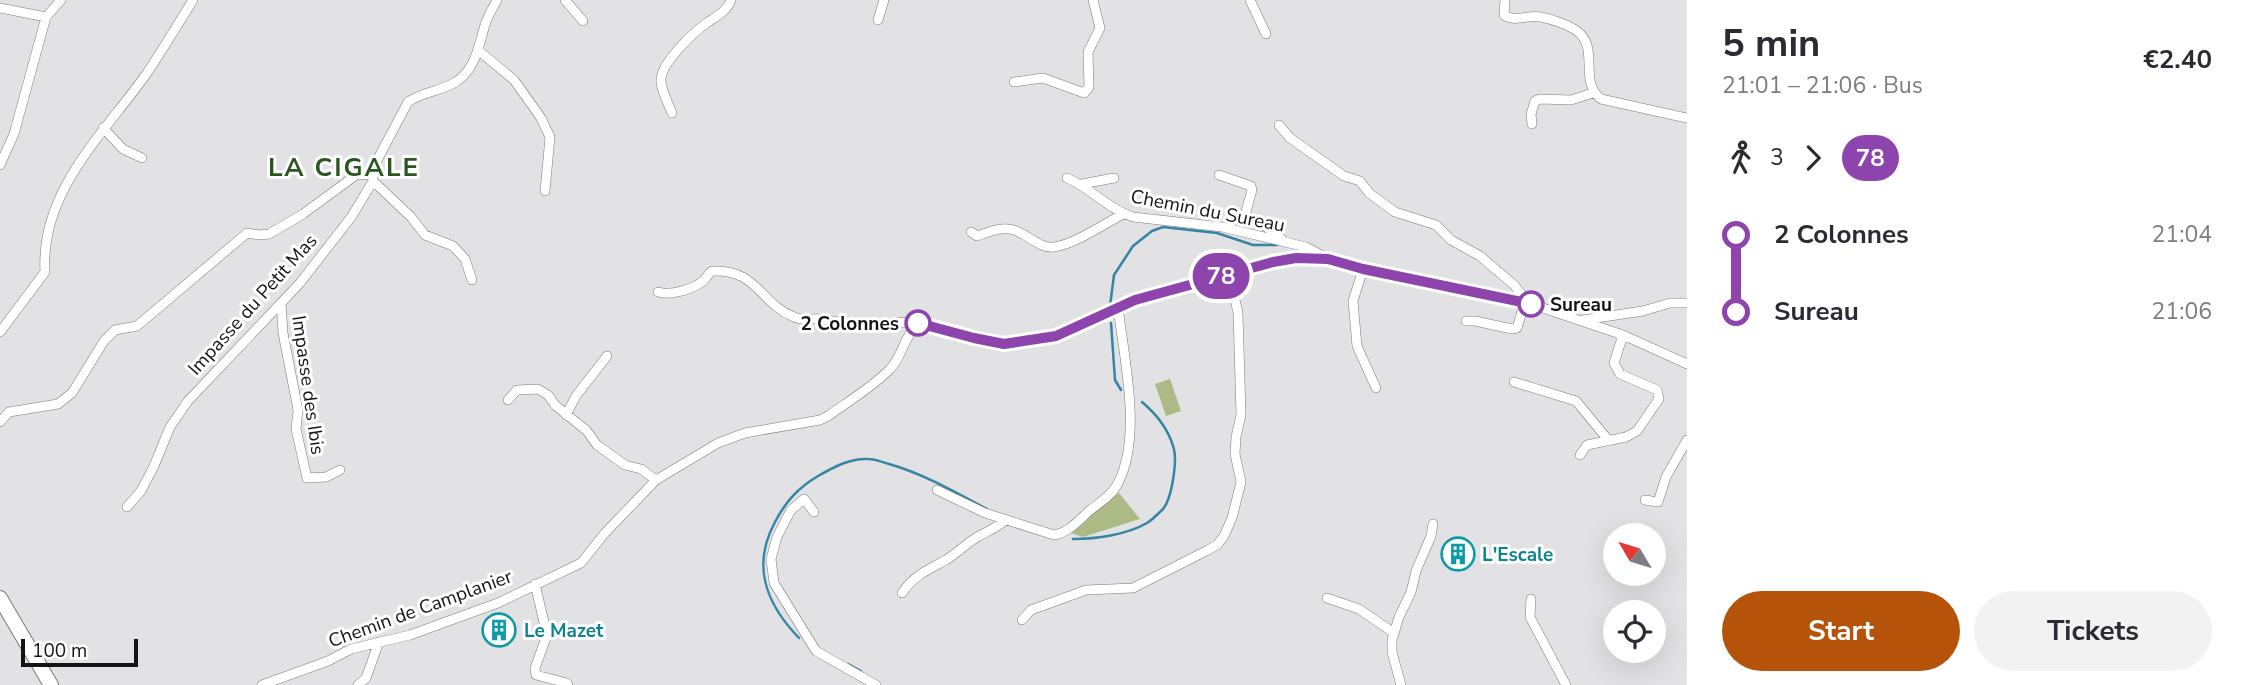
<!DOCTYPE html>
<html lang="en">
<head>
<meta charset="utf-8">
<style>
	:root { --surface:#fff; --page:#f2f2f3; --text:#2b2b33; --muted:#7c7c81; --accent:#b45309 }
	body { margin:0; font-family:"Nunito Sans",sans-serif; background:var(--page); color:var(--text); height:100vh; display:flex; flex-direction:column; font-size:26px; white-space:nowrap }
	* { box-sizing:border-box; margin:0 }
	p { font-size:23px; color:var(--muted) }
	.icon { flex:none; width:38px; height:38px; fill:none; stroke:currentColor; stroke-width:2; stroke-linecap:round; stroke-linejoin:round }
	.map { position:relative; flex:1; overflow:hidden }
	.sheet { display:flex; flex-direction:column; background:var(--surface); width:560px }
	.sheet>* { flex:none }
	.badge { padding:0 14px; border-radius:23px; font-size:24px; line-height:46px }
	.needle { width:46px; rotate:308deg }
	.fabs { position:absolute; left:1603px; top:523px; display:grid; gap:14px }
	.fabs a { display:grid; place-items:center; width:63px; height:63px; border-radius:50%; background:var(--surface); box-shadow:0 7px 28px #0002; font-size:35px }
	.scale { position:absolute; left:21px; bottom:18px; width:117px; box-sizing:border-box; padding-left:7px; border:4px solid #141414; border-top:0; font-size:19px; line-height:24px; white-space:nowrap; color:#141414; -webkit-text-stroke:5px #fff; paint-order:stroke }
	.map>.badge { position:absolute; translate:-50% -50%; box-shadow:0 0 0 4px #fff }
	.legs { display:flex; align-items:center; gap:10px; height:77px; padding:0 35px; font-size:23px }
	.legs p { margin-inline-start:auto }
	.headline { display:flex; align-items:center; justify-content:space-between; height:119px; padding:0 35px }
	h1 { font-size:38px; font-weight:700; line-height:52px }
	.primary-button { display:flex; gap:14px; margin-top:auto; padding:14px 35px }
	.primary-button a { flex:1; height:80px; border-radius:42px; background:var(--accent); color:#fff; font-size:28px; font-weight:700; line-height:80px; text-align:center }
	.primary-button a+a { background:var(--page); color:var(--text) }
	ul { padding:0 35px; list-style:none }
	li { display:flex; align-items:center; gap:24px; height:77px; font-size:26px }
	li i { display:grid; place-items:center; width:10px; height:100%; margin:0 9px; background:currentColor }
	li i::after { content:''; width:18px; height:18px; margin:-9px; border:5px solid; border-radius:50%; background:var(--surface) }
	li p { margin-inline-start:auto }
	li:first-child i { background:linear-gradient(#0000 50%,currentColor 0) }
	li:last-child i { background:linear-gradient(currentColor 50%,#0000 0) }
	main { display:flex; flex:1; min-height:0 }
	.map>svg:first-child { display:block }
	.green { fill:#acbb86 }
	.lines { fill:none; stroke-linecap:round; stroke-linejoin:round }
	.stream { stroke:#3585a4; stroke-width:2.5 }
	.street-casing { stroke:#7b7b7c; stroke-width:10 }
	.primary-casing { stroke:#7b7b7c; stroke-width:16 }
	.street { stroke:#fff; stroke-width:9 }
	.primary { stroke:#fff; stroke-width:14 }
	.line-1-casing { stroke:#fff; stroke-width:16 }
	.line-1 { stroke:#8e44ad; stroke-width:10 }
	.stop-1-dot { fill:#fff; stroke:#8e44ad; stroke-width:3.5 }
	.labels { text-anchor:middle; stroke-width:6; stroke-linejoin:round; paint-order:stroke }
	.street-label { font-size:19px; fill:#141414; stroke:#fff }
	.stop-label { font-size:19px; font-weight:bold; fill:#141414; stroke:#fff; text-anchor:start }
	.culture-label { font-size:19px; font-weight:bold; fill:#0d838f; stroke:#fff; text-anchor:start }
	.district-label { font-size:26px; font-weight:bold; letter-spacing:2px; fill:#29571f; stroke:#fff }
</style>
</head>
<body>
<main>
<div class="map">
<svg width="1687" height="685" viewBox="0 0 1687 685">
	<rect width="100%" height="100%" fill="#e2e1e3"/>
	<!-- green -->
	<path class="green" d="M1170,379L1181,411L1166,416L1155,384Z
		M1119,493L1140,519L1083,537L1068,532L1095,509Z"/>
	<g class="lines">
		<!-- stream -->
		<path class="stream" d="M1110,306L1114,275L1133,246L1152,231L1163,227L1217,233L1253,245H1277
			M1111,323L1115,380L1121,390
			M1073,539C1096,539 1126,535 1147,523C1152,520 1159,513 1163,509C1172,498 1178,459 1173,446C1168,429 1155,413 1142,402
			M799,638C766,604 751,566 775,522C786,501 798,488 818,476C834,467 850,458 868,459C875,459 882,462 889,464C924,474 955,492 987,509
			M848,664L861,671"/>
		<defs>
			<path id="street" d="M565,0L583,21
				M1250,0L1266,34
				M1505,0L1504,15C1516,23 1528,14 1541,17C1551,19 1569,25 1577,31C1600,48 1578,81 1601,99L1687,118
				M0,8L46,17L61,0
				M878,20L884,0
				M479,51L514,80L541,118L550,137L545,191
				M1014,82L1043,78L1084,93L1089,87L1088,52L1100,28L1093,0
				M672,113C668,103 662,92 661,82C659,64 694,32 708,22C717,16 727,11 731,0
				M1532,124L1531,114L1535,101L1540,99L1571,100L1593,93
				M1279,125L1290,138L1344,176L1360,181L1369,193L1395,212L1436,225L1451,240L1480,256L1514,285L1528,303
				M103,128L123,149L142,158
				M0,165L14,134L46,17
				M1219,175L1251,186L1252,190L1245,215L1265,226L1282,239
				M1067,178C1091,188 1108,209 1133,217L1222,227L1306,247L1325,257
				M373,181L411,217L425,235L453,246L465,259L472,280
				M1082,184L1114,178
				M971,232L977,236C989,232 1002,226 1014,230C1027,234 1040,249 1054,247C1075,244 1104,224 1123,214
				M1363,269L1353,301L1357,346L1376,388
				M658,292C670,296 695,289 704,280C707,277 709,273 712,271C758,269 759,303 794,317C802,321 812,318 821,319C835,321 849,325 864,325C882,325 900,320 918,323
				M281,303L283,333L298,410L296,429L307,478L326,477L340,470
				M1583,320L1643,311L1670,303H1687
				M1466,321H1475L1512,329L1517,328L1525,302
				M0,332L45,272C40,191 104,134 147,73C163,49 178,24 193,0
				M1514,382L1576,401L1609,441
				M508,400L517,390L538,389L548,395L555,405L587,431L597,445L625,465L641,469L656,480
				M566,415L576,396L607,356
				M0,422L9,412L58,404L72,393L104,341L115,330L137,326L247,233L259,235L269,234L303,214L356,175L372,174
				M1580,455L1587,445L1626,437L1637,431L1659,399L1657,390L1620,374L1614,363L1623,335
				M937,490L985,513L1054,535C1068,533 1079,520 1089,511C1099,503 1111,496 1117,485C1143,438 1124,359 1118,307
				M1645,500L1658,502L1666,477L1687,440
				M127,507L141,491L154,466L170,427L188,401L300,283L352,216L373,181V168L408,102C422,92 440,91 454,83C476,70 478,47 485,25C487,17 493,8 497,0
				M814,512L804,499L791,510L777,537L771,559L774,583L816,651L876,685
				M535,584L547,635L535,668L536,675L567,683L568,685
				M902,593C914,575 928,570 946,560C957,553 966,544 977,537C988,531 996,528 1006,520
				M1327,598L1359,609L1394,633
				M1531,599L1530,617L1566,685
				M1022,620L1031,610L1086,590L1133,588L1208,550L1217,545L1224,536L1232,518L1241,482L1235,454L1236,437L1241,415L1238,313L1229,273
				M262,685L328,661L351,649L410,635L498,603L581,563L605,533L656,480L718,443L745,433L820,420L828,416C846,403 874,386 890,369C903,356 903,338 918,323L974,339L1004,344L1056,336L1135,300L1242,270L1273,262L1308,257L1336,260L1363,269L1528,303L1623,335L1687,364
				M358,685L366,678L379,642
				M1401,685L1392,652V640L1399,617L1411,592L1416,571L1431,536L1433,524"/>
			<path id="primary" d="M0,598L51,685"/>
		</defs>
		<!-- street casing -->
		<use href="#street" class="street-casing"/>
		<!-- primary casing -->
		<use href="#primary" class="primary-casing"/>
		<!-- street -->
		<use href="#street" class="street"/>
		<!-- primary -->
		<use href="#primary" class="primary"/>
	</g>
	<g class="lines">
		<defs>
			<path id="line-1" d="M918,323L974,338L1004,344L1056,336L1135,300L1273,262L1296,258L1328,259L1363,269L1531,304"/>
		</defs>
		<!-- line-1 casing -->
		<use href="#line-1" class="line-1-casing"/>
		<!-- line-1 -->
		<use href="#line-1" class="line-1"/>
	</g>
	<!-- icons -->
	<defs>
		<symbol id="building-ring" viewBox="-11 -11 22 22"><circle r="9.5" fill="#fff" stroke="#0f9aa8" stroke-width="1.5"/><path d="M-4-6H4V6H1V3H-1V6H-4ZM-2.5-4.3h1.7v1.8h-1.7ZM.8-4.3h1.7v1.8H.8ZM-2.5-1h1.7V.8h-1.7ZM.8-1h1.7V.8H.8Z" fill="#0f9aa8"/></symbol>
	</defs>
	<g fill-rule="evenodd">
		<use href="#building-ring" x="1439" y="535" width="38" height="38"/>
		<use href="#building-ring" x="480" y="611" width="38" height="38"/>
	</g>
	<!-- markers -->
	<g class="stop-1-dot">
		<circle cx="1531" cy="304" r="12"/>
		<circle cx="918" cy="323" r="12"/>
	</g>
	<g class="labels">
		<!-- street labels -->
		<g class="street-label">
			<text transform="translate(1208 210) rotate(11)" y="7">Chemin du Sureau</text>
			<text transform="translate(252 304) rotate(-48)" y="7">Impasse du Petit Mas</text>
			<text transform="translate(309 385) rotate(82)" y="7">Impasse des Ibis</text>
			<text transform="translate(420 608) rotate(-20)" y="7">Chemin de Camplanier</text>
		</g>
		<!-- stop labels -->
		<g class="stop-label">
			<text x="1550" y="311">Sureau</text>
			<text x="899" y="330" text-anchor="end">2 Colonnes</text>
		</g>
		<!-- culture labels -->
		<g class="culture-label">
			<text x="1482" y="561">L'Escale</text>
			<text x="524" y="637">Le Mazet</text>
		</g>
		<!-- district labels -->
		<g class="district-label">
			<text x="344" y="176">LA CIGALE</text>
		</g>
	</g>
</svg>
<div class="fabs">
<a><svg class="needle" viewBox="-14 -14 28 28"><path d="M0-13l5 13h-10z" fill="#e53935"/><path d="M0 13l5-13h-10z" fill="#7c7c81"/></svg></a>
<a><svg class="icon" aria-label="locate" viewBox="0 0 24 24"><circle cx="12" cy="12" r="6"/><path d="M12 2v4M12 18v4M2 12h4M18 12h4"/></svg></a>
</div>
<div class="scale">100 m</div>
<b class="badge" style="left:1221px;top:276px;background:#8e44ad;color:#fff">78</b>
</div>
<section class="sheet">
<div class="headline"><div><h1>5 min</h1><p>21:01 – 21:06 · Bus</p></div><b>€2.40</b></div>
<div class="legs"><svg class="icon" aria-label="walk" viewBox="0 0 24 24"><circle cx="13" cy="4" r="2"/><path d="M13 8l-2 6 4 7M11 14l-3 7M7 12l3-4h3l4 4"/></svg>3<svg class="icon" aria-label="forward" viewBox="0 0 24 24"><path d="M9 5l7 7-7 7"/></svg><b class="badge" style="background:#8e44ad;color:#fff">78</b></div>
<ul>
<li><i style="color:#8e44ad"></i><b>2 Colonnes</b><p>21:04</p></li>
<li><i style="color:#8e44ad"></i><b>Sureau</b><p>21:06</p></li>
</ul>
<div class="primary-button"><a>Start</a><a>Tickets</a></div>
</section>
</main>
</body>
</html>
